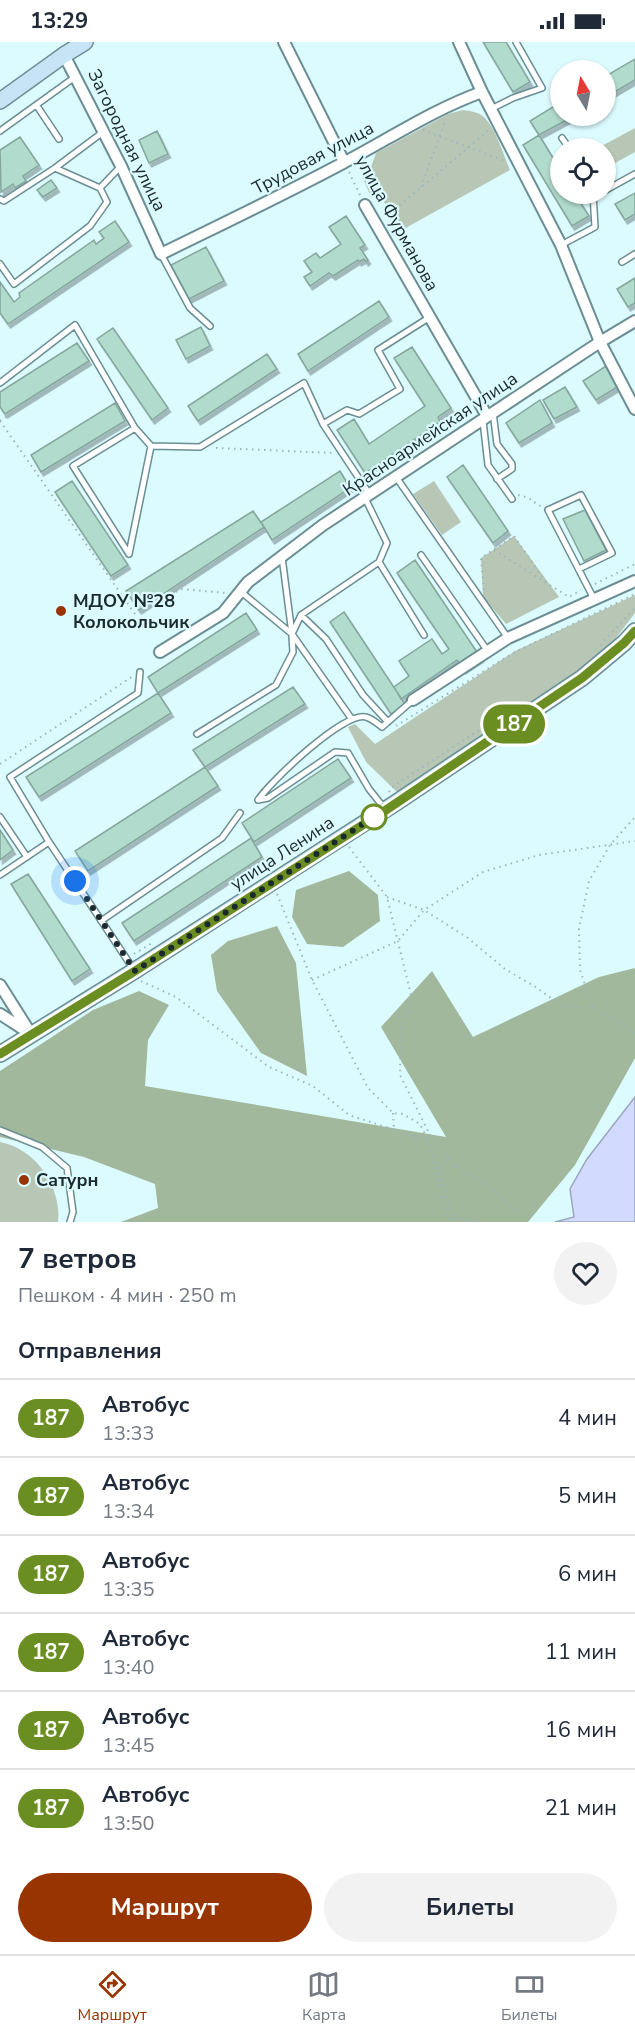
<!DOCTYPE html>
<html lang="ru">
<head>
<meta charset="utf-8">
<style>
	:root { --surface:#fff; --page:#f2f2f3; --text:#1f2937; --muted:#747a83; --line:#e0e1e3; --accent:#983400 }
	body { margin:0; font-family:"Nunito Sans",sans-serif; background:var(--page); color:var(--text); height:100vh; display:flex; flex-direction:column; font-size:22px; white-space:nowrap }
	* { box-sizing:border-box; margin:0 }
	p { font-size:20px; color:var(--muted) }
	.icon { flex:none; width:33px; height:33px; fill:none; stroke:currentColor; stroke-width:2; stroke-linecap:round; stroke-linejoin:round }
	.map { position:relative; height:1180px; overflow:hidden }
	.panel { display:flex; flex-direction:column; background:var(--surface); flex:1 }
	.panel>* { flex:none }
	.badge { padding:0 12px; border-radius:20px; font-size:21px; line-height:39px }
	.needle { width:39px; rotate:350deg }
	.controls { position:absolute; left:550px; top:18px; display:grid; gap:12px }
	.controls a { display:grid; place-items:center; width:66px; height:66px; border-radius:50%; background:var(--surface); box-shadow:0 2px 4px #0004; font-size:30px }
	.you { position:absolute; width:30px; height:30px; margin:-15px; border:4px solid #fff; border-radius:50%; background:#1a73e8; box-shadow:0 0 0 9px #1a73e833 }
	.map>.badge { position:absolute; translate:-50% -50%; box-shadow:0 0 0 3px #fff }
	h2 { padding:0 18px; font-size:22px; line-height:54px }
	.round { display:grid; place-items:center; flex:none; width:63px; height:63px; border-radius:32px; background:var(--page) }
	.head { display:flex; align-items:center; justify-content:space-between; height:102px; padding:0 18px }
	h1 { font-size:28px; font-weight:700; line-height:45px }
	.cta { display:flex; gap:12px; margin-top:auto; padding:12px 18px }
	.cta a { flex:1; height:69px; border-radius:36px; background:var(--accent); color:#fff; font-size:24px; font-weight:700; line-height:69px; text-align:center }
	.cta a+a { background:var(--page); color:var(--text) }
	ul { padding:0; list-style:none }
	li { display:flex; align-items:center; gap:18px; height:78px; padding:0 18px; border-top:2px solid var(--line) }
	li div { flex:1 }
	li b { display:block; font-size:22px }
	li em { font-style:normal }
	li .badge { min-width:66px; font-weight:700; text-align:center }
	.status { display:flex; justify-content:space-between; align-items:center; height:42px; padding:0 30px; background:var(--surface); direction:ltr }
	.status svg { height:16px; fill:currentColor }
	.dock { display:flex; justify-content:space-around; align-items:center; height:84px; border-top:2px solid var(--line); background:var(--surface); font-size:16px; color:var(--muted) }
	.dock a { display:grid; justify-items:center; gap:3px }
	.dock .active { color:var(--accent) }
	.map>svg:first-child { display:block }
	.green { fill:#b8c7b5 }
	.forest { fill:#a1b89c }
	.water { fill:#d2dbfd; stroke:#9ba6be; stroke-width:1.5 }
	.building { fill:#b1dbcd; stroke:#84a69b; stroke-width:1.5; filter:url(#shadow) }
	.lines { fill:none; stroke-linecap:round; stroke-linejoin:round }
	.lane-casing { stroke:#6a8e93; stroke-width:8 }
	.street-casing { stroke:#6a8e93; stroke-width:14 }
	.secondary-casing { stroke:#6a8e93; stroke-width:18 }
	.path { stroke:#9cb6b9; stroke-width:2; stroke-dasharray:1.5 4.5; stroke-linecap:butt }
	.lane { stroke:#fff; stroke-width:5 }
	.street { stroke:#fff; stroke-width:10 }
	.secondary { stroke:#c6e4f6; stroke-width:15 }
	.line-casing { stroke:#fff; stroke-width:14 }
	.line { stroke:#6b8e23; stroke-width:9 }
	.walk { stroke:#1b2a2c; stroke-width:6; stroke-dasharray:0 10.8 }
	.poi-dot { fill:#983400; stroke:#dcfbff; stroke-width:2 }
	.stop-dot { fill:#fff; stroke:#6b8e23; stroke-width:3 }
	.labels { text-anchor:middle; stroke-width:4.5; stroke-linejoin:round; paint-order:stroke }
	.street-label { font-size:18px; fill:#1b2a2c; stroke:#dcfbff }
	.poi-label { font-size:18px; font-weight:bold; fill:#1b2a2c; stroke:#dcfbff; text-anchor:start }
</style>
</head>
<body>
<div class="status"><b>13:29</b><svg viewBox="0 0 49 12"><path d="M0 12V9h3v3zM5 12V6h3v6zM10 12V3h3v9zM15 12V0h3v12zM26 1h20v11H26zM47 4h2v5h-2z"/></svg></div>
<div class="map">
<svg width="635" height="1180" viewBox="0 0 635 1180">
	<defs>
		<filter id="shadow"><feDropShadow dx="2.5" dy="4" stdDeviation="0" flood-color="#0004"/></filter>
	</defs>
	<rect width="100%" height="100%" fill="#dcfbff"/>
	<!-- green -->
	<path class="green" d="M463,68C471,69 479,70 485,76C497,89 503,112 510,128L402,188L379,152L371,155L362,134L371,125L376,111L448,72Z
		M635,86V110L608,125L606,120V106H598Z
		M434,439L461,480L442,493L413,452Z
		M514,494L559,555L506,582L483,555L481,516Z
		M635,553V571L606,609L586,628L399,752L366,720L348,685L355,682L375,702L515,609Z
		M0,1100C35,1106 62,1145 58,1180H0Z"/>
	<!-- forest -->
	<path class="forest" d="M349,829L378,853L380,879L343,905L307,902L292,875L296,848Z
		M277,884L296,921L307,1034L261,1011L217,949L211,913L228,899Z
		M635,926V1016L575,1123L528,1180H121L158,1166L155,1142L84,1115L0,1095V1029L93,968L139,949L169,963L148,998L145,1044L446,1095L381,985L432,929L473,995L599,935Z"/>
	<!-- water -->
	<path class="water" d="M635,1055V1180H555L574,1175L570,1147L587,1117Z"/>
	<!-- building -->
	<path class="building" d="M483,0H506L530,40L513,50Z
		M635,17V38L606,55V34Z
		M561,60V74H574L539,93L530,79Z
		M157,89L168,112L149,121L139,98Z
		M539,93L561,129V152H575L589,174L572,184L523,103Z
		M20,95L39,123L23,134L26,139L15,146L13,142L1,150L0,108Z
		M51,138L57,146L43,155L37,148Z
		M635,151V172L625,178L615,162Z
		M346,174L365,203L360,206L368,218L366,220L364,217L359,220L358,218L333,234L329,231L310,244L304,235L312,230L304,219L316,211L320,216L341,202L329,185Z
		M115,179L129,200L8,282L0,271V240L14,260L20,255L19,251L94,198L96,202L104,196L99,190Z
		M206,205L224,239L189,257L171,223Z
		M635,236V261L628,265L617,247Z
		M379,259L389,275L308,329L298,312Z
		M201,285L210,304L186,317L176,298Z
		M113,286L168,366L152,378L97,297Z
		M77,301L89,319L5,372L0,365V350Z
		M412,305L451,366L438,375L440,380L365,431L337,388L354,377L369,402L425,364L394,316Z
		M267,312L277,327L198,379L188,364Z
		M606,324L619,344L596,358L583,339Z
		M565,345L577,365L554,377L543,358Z
		M540,358L552,381L519,401L506,381Z
		M115,361L125,379L41,430L31,413Z
		M463,423L508,489L493,501L447,435Z
		M340,429L350,446L272,498L261,480Z
		M72,439L128,523L111,534L55,450Z
		M585,468L606,508L584,519L563,477Z
		M253,469L264,485L139,568L126,549Z
		M415,518L481,616L463,628L457,618L401,657L394,645L409,634L399,619L432,597L442,612L449,607L397,531Z
		M344,570L405,662L391,672L330,580Z
		M246,571L257,588L158,651L148,635Z
		M293,645L305,662L205,725L193,708Z
		M158,651L171,671L39,755L26,735Z
		M338,717L351,736L254,800L242,781Z
		M205,725L218,744L88,829L75,809Z
		M0,788L13,808L0,818Z
		M251,796L262,815L134,899L122,881Z
		M28,832L90,927L72,939L11,842Z"/>
	<g class="lines">
		<defs>
			<path id="lane" d="M37,64L59,97
				M491,67L513,56L542,46L516,0
				M0,89L75,35
				M562,96L569,106
				M55,126L100,146L121,124
				M606,148L635,132
				M0,157L4,159L55,126L103,90
				M561,203L595,185L593,152
				M161,212L190,266L210,284
				M622,220L635,212
				M0,222L14,242L90,184L107,160L100,146
				M0,341L75,283L135,386L151,404L200,405L304,341L323,382L370,453
				M493,370L497,402L512,422V427L497,437
				M483,379L488,423L512,457
				M323,382L347,368L359,372L400,347L378,308L430,275
				M396,435L508,596
				M129,512L73,424L135,386
				M129,512L151,404
				M421,513L487,608
				M379,520L424,593
				M579,527L612,511L581,453L548,468L594,557
				M240,549L292,592L282,515
				M301,573L326,597L363,653L388,680
				M351,676L292,592L301,573L379,520L387,501L365,456
				M197,692L276,643L293,610L292,594
				M385,767L369,747L348,711L335,710L268,756L258,758C271,739 344,669 366,675C371,676 378,682 382,685L413,658
				M0,775L27,815
				M49,800L134,928
				M0,833L49,800L10,735L138,651L140,630
				M101,879L222,796L240,771
				M0,1088L42,1105L67,1126L73,1170L70,1180"/>
			<path id="street" d="M284,0L344,120
				M459,0L482,50L561,203L600,300L635,367
				M64,13L121,124L161,212C222,182 283,153 343,121C389,97 432,68 482,50
				M365,163L487,374
				M160,610L223,571L248,540L323,483L600,300L635,279
				M413,658L508,596L635,539
				M0,943L31,992
				M0,972L28,990"/>
			<path id="secondary" d="M0,59L64,13L85,0
				M0,1012L134,929L394,762L582,636L624,601L635,589"/>
		</defs>
		<!-- lane casing -->
		<use href="#lane" class="lane-casing"/>
		<!-- street casing -->
		<use href="#street" class="street-casing"/>
		<!-- secondary casing -->
		<use href="#secondary" class="secondary-casing"/>
		<!-- path -->
		<path class="path" d="M423,88L505,119
			M349,130L361,155
			M421,145L446,77
			M391,178L393,169L489,88
			M0,379L135,572L181,547L226,551
			M0,379L88,321
			M216,406L333,411
			M518,453C533,456 530,459 542,465
			M494,508L569,555L581,548
			M595,542L635,522
			M484,548L481,516L514,494L545,539
			M600,603L635,566
			M396,684L513,611L635,552
			M0,722L133,634
			M389,750L392,745L493,679
			M349,805L387,855L411,953L401,986L400,1033L436,1105L462,1129L479,1137L522,1173
			M277,852L312,938L368,1046L393,1071L403,1072L420,1082L428,1098
			M387,855L424,868L468,896L505,927L534,944L565,966L592,964L635,992
			M134,912L154,900
			M312,938L398,899L424,868L483,830L539,813L635,799
			M141,939L176,955L269,1025L313,1044L349,1073L429,1099L448,1177L458,1180
			M592,964L580,928L579,887L589,839L610,803L635,775
			M393,1071L394,1088
			M435,1114L452,1173L475,1180"/>
		<!-- lane -->
		<use href="#lane" class="lane"/>
		<!-- street -->
		<use href="#street" class="street"/>
		<!-- secondary -->
		<use href="#secondary" class="secondary"/>
	</g>
	<g class="lines">
		<defs>
			<path id="line" d="M0,1012L135,929L386,768L582,636L624,601L635,589"/>
		</defs>
		<!-- line casing -->
		<use href="#line" class="line-casing"/>
		<!-- line -->
		<use href="#line" class="line"/>
		<!-- walk -->
		<path class="walk" d="M75,839L135,929L374,775"/>
	</g>
	<!-- markers -->
	<g class="poi-dot">
		<circle cx="61" cy="569" r="6"/>
		<circle cx="24" cy="1138" r="6"/>
	</g>
	<circle class="stop-dot" cx="374" cy="775" r="12"/>
	<g class="labels">
		<!-- street labels -->
		<g class="street-label">
			<text transform="translate(127 98) rotate(64)" y="6">Загородная улица</text>
			<text transform="translate(313 116) rotate(-28)" y="6">Трудовая улица</text>
			<text transform="translate(397 181) rotate(61)" y="6">улица Фурманова</text>
			<text transform="translate(430 392) rotate(-34)" y="6">Красноармейская улица</text>
			<text transform="translate(282 811) rotate(-33)" y="6">улица Ленина</text>
		</g>
		<!-- poi labels -->
		<g class="poi-label">
			<text x="73" y="565">МДОУ №28<tspan x="73" dy="21">Колокольчик</tspan></text>
			<text x="36" y="1144">Сатурн</text>
		</g>
	</g>
</svg>
<div class="controls">
<a><svg class="needle" viewBox="-14 -14 28 28"><path d="M0-13l5 13h-10z" fill="#e53935"/><path d="M0 13l5-13h-10z" fill="#747a83"/></svg></a>
<a><svg class="icon" aria-label="locate" viewBox="0 0 24 24"><circle cx="12" cy="12" r="6"/><path d="M12 2v4M12 18v4M2 12h4M18 12h4"/></svg></a>
</div>
<div class="you" style="left:75px;top:839px"></div>
<b class="badge" style="left:514px;top:682px;background:#6b8e23;color:#fff">187</b>
</div>
<section class="panel">
<div class="head"><div><h1>7 ветров</h1><p>Пешком · 4 мин · 250 m</p></div><a class="round"><svg class="icon" aria-label="heart" viewBox="0 0 24 24"><path d="M12 20l-8-8c-3-5 5-10 8-4 3-6 11-1 8 4z"/></svg></a></div>
<h2>Отправления</h2>
<ul>
<li><span class="badge" style="background:#6b8e23;color:#fff">187</span><div><b>Автобус</b><p>13:33</p></div><em>4 мин</em></li>
<li><span class="badge" style="background:#6b8e23;color:#fff">187</span><div><b>Автобус</b><p>13:34</p></div><em>5 мин</em></li>
<li><span class="badge" style="background:#6b8e23;color:#fff">187</span><div><b>Автобус</b><p>13:35</p></div><em>6 мин</em></li>
<li><span class="badge" style="background:#6b8e23;color:#fff">187</span><div><b>Автобус</b><p>13:40</p></div><em>11 мин</em></li>
<li><span class="badge" style="background:#6b8e23;color:#fff">187</span><div><b>Автобус</b><p>13:45</p></div><em>16 мин</em></li>
<li><span class="badge" style="background:#6b8e23;color:#fff">187</span><div><b>Автобус</b><p>13:50</p></div><em>21 мин</em></li>
</ul>
<div class="cta"><a>Маршрут</a><a>Билеты</a></div>
</section>
<nav class="dock">
<a class="active"><svg class="icon" aria-label="directions" viewBox="0 0 24 24"><path d="M12 3l9 9-9 9-9-9zM9 14v-3h6M13 9l2 2-2 2"/></svg>Маршрут</a>
<a><svg class="icon" aria-label="map" viewBox="0 0 24 24"><path d="M3 6l6-2 6 2 6-2v14l-6 2-6-2-6 2zM9 4v14M15 6v14"/></svg>Карта</a>
<a><svg class="icon" aria-label="tickets" viewBox="0 0 24 24"><path d="M3 7h18v10H3zM15 7v10"/></svg>Билеты</a>
</nav>
</body>
</html>
